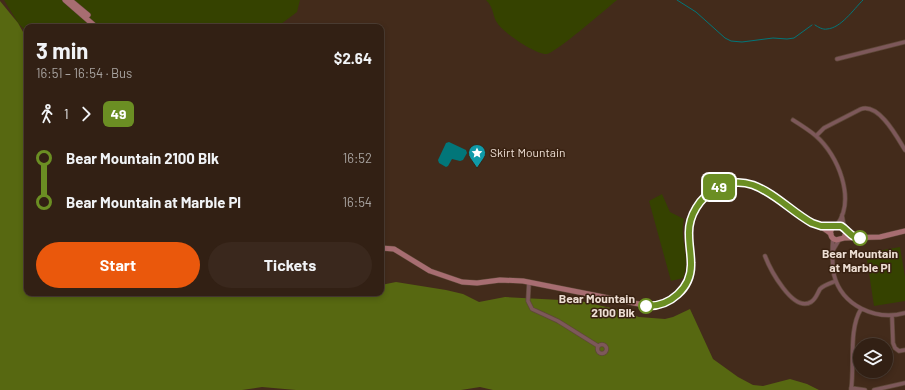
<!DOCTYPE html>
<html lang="en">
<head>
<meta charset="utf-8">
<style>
	:root { --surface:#322014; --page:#3a281d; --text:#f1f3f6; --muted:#a8a3a0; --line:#4d3e34; --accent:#ea580c }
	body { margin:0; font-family:Barlow,sans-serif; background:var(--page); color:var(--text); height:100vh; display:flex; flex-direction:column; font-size:15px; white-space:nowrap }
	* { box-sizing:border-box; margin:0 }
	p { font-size:13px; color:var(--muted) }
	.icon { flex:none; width:22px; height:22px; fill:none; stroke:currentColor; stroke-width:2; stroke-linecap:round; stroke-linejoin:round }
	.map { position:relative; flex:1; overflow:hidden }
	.sheet { position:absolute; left:24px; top:24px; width:360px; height:272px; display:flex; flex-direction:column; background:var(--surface); border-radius:8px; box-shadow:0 2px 6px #0003,0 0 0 1px var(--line) }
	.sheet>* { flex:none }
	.badge { padding:0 8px; border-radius:6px; font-size:14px; line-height:26px }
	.tools { position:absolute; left:853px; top:338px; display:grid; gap:8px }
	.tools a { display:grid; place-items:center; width:40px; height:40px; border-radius:50%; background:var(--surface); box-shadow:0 2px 6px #0003,0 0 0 1px var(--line); font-size:20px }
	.map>.badge { position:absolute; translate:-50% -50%; box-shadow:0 0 0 2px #fff }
	.legs { display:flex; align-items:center; gap:6px; height:44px; padding:0 12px; font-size:13px }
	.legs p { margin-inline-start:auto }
	.headline { display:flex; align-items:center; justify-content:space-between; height:68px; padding:0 12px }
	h1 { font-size:22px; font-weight:700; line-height:30px }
	.primary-button { display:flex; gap:8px; margin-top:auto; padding:8px 12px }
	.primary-button a { flex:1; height:46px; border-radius:24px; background:var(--accent); color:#fff; font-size:16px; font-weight:700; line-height:46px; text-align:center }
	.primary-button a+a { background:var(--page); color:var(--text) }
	ul { padding:0 12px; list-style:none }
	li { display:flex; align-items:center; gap:14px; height:44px; font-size:15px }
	li i { display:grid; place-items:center; width:6px; height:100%; margin:0 5px; background:currentColor }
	li i::after { content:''; width:10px; height:10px; margin:-5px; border:3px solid; border-radius:50%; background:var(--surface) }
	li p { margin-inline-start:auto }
	li:first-child i { background:linear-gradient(#0000 50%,currentColor 0) }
	li:last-child i { background:linear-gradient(currentColor 50%,#0000 0) }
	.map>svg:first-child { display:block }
	.green { fill:#354200 }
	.forest { fill:#576811 }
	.water { fill:#027679 }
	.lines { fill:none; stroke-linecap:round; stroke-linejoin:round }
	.stream { stroke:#027679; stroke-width:1 }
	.street-casing { stroke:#5e4838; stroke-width:5 }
	.secondary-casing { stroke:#5e4838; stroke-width:6 }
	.street { stroke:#7d585a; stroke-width:3.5 }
	.secondary { stroke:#a76d71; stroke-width:5 }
	.line-1-casing { stroke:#fff; stroke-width:9 }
	.line-1 { stroke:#6b8e23; stroke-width:6 }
	.stop-1-dot { fill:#fff; stroke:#6b8e23; stroke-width:2 }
	.labels { text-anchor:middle; stroke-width:3; stroke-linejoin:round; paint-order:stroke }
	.poi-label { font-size:12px; fill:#edded3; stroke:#382111; text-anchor:start }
	.stop-label { font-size:12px; font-weight:bold; fill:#edded3; stroke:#382111 }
</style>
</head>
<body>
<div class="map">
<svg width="905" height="390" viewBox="0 0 905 390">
	<rect width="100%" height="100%" fill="#432b1b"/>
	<!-- green -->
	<path class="green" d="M4,0H300L297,12L277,27H27V32L18,23Z
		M486,0H617C606,9 557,52 547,54C536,55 504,33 498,24C492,17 495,9 486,0Z
		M662,194L670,212L684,219C679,239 691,259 683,278L671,281L649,201Z
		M900,247L905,277V301L874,306L866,253Z"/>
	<!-- forest -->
	<path class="forest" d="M0,1L18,23L27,39V293H343L347,295L381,293V285L396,282L446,290L463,294L479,302L505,297L580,301L615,309L639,317L665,319L673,317L690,309L713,359L738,377L753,385L763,386L790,379L807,384L819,390H493L480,387L461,390H296L262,387L242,390H0Z"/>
	<!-- water -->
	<path class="water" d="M449,142L466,150L467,153L463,160L460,161L452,159L448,166L446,167L439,163L438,160L446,143Z"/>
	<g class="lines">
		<!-- stream -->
		<path class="stream" d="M677,0L696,12L725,38L731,41L742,42L773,38L787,39L794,38L812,25
			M815,25C818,27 823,30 827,29C841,28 853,10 863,0"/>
		<defs>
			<path id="street" d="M837,59L905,42
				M793,120C801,125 809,130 816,136C838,155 856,199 837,225
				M816,136L824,128L861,109C879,103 897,137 905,150
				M842,215L844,227
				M833,238C832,250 832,263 834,275C842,306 876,321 905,313
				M833,250L839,240
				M765,256C770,269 793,313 811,302C816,299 817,294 820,289C824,285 831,283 836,281
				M529,282L528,301L532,309L558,321L598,346
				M892,316L893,343L895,348L899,351L905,350
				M597.5 349a4.5 4.5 0 1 1 9 0a4.5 4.5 0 1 1-9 0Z
				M851,388L865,390
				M851,390C855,365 848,330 861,309
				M874,390L905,383"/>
			<path id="secondary" d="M65,0L96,27
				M70,0L88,15
				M844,238L846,232L844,227L837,225L833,227C829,232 830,238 836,240L844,238L880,237L905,231
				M381,248L394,249L430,271L462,282L477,283L500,280L523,281L649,306C668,305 684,294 689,276C696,256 684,236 692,216C696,205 704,196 713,190C746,170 776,198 802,217C812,223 822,226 831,234"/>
		</defs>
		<!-- street casing -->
		<use href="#street" class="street-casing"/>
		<!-- secondary casing -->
		<use href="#secondary" class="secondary-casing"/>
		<!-- street -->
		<use href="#street" class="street"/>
		<!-- secondary -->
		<use href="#secondary" class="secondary"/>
	</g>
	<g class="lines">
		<defs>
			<path id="line-1" d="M646,306C670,307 692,288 691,263C691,254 689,245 689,235C688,216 700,197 717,188C728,182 741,181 753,185C775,193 792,212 812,223L821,226H841C848,230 851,238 860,238"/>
		</defs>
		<!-- line-1 casing -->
		<use href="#line-1" class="line-1-casing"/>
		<!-- line-1 -->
		<use href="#line-1" class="line-1"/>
	</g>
	<!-- icons -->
	<defs>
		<symbol id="sight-pin" viewBox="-11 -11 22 30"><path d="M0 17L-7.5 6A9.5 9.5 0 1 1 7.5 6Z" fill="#0f9aa8" stroke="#382111"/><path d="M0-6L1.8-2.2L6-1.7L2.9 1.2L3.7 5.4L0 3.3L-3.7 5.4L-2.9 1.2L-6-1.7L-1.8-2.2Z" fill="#fff"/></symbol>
	</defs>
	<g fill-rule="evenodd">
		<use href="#sight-pin" x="467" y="143" width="20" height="27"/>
	</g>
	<!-- markers -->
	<g class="stop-1-dot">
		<circle cx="860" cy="238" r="7"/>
		<circle cx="646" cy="306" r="7"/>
	</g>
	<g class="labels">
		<!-- poi labels -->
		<g class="poi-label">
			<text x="490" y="157">Skirt Mountain</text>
		</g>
		<!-- stop labels -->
		<g class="stop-label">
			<text x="860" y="258">Bear Mountain<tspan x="860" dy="14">at Marble Pl</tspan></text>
			<text x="635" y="303" text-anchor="end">Bear Mountain<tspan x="635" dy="14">2100 Blk</tspan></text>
		</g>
	</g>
</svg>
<div class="tools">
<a><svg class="icon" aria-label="layers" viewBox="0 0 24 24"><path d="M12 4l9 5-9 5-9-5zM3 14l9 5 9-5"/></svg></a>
</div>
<b class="badge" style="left:719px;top:187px;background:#6b8e23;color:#fff">49</b>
<section class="sheet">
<div class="headline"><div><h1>3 min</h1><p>16:51 – 16:54 · Bus</p></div><b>$2.64</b></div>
<div class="legs"><svg class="icon" aria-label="walk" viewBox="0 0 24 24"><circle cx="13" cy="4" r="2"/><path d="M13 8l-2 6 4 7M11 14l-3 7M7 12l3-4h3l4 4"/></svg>1<svg class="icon" aria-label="forward" viewBox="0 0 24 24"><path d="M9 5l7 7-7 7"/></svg><b class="badge" style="background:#6b8e23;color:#fff">49</b></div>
<ul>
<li><i style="color:#6b8e23"></i><b>Bear Mountain 2100 Blk</b><p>16:52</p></li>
<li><i style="color:#6b8e23"></i><b>Bear Mountain at Marble Pl</b><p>16:54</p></li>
</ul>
<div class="primary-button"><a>Start</a><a>Tickets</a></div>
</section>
</div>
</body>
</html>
